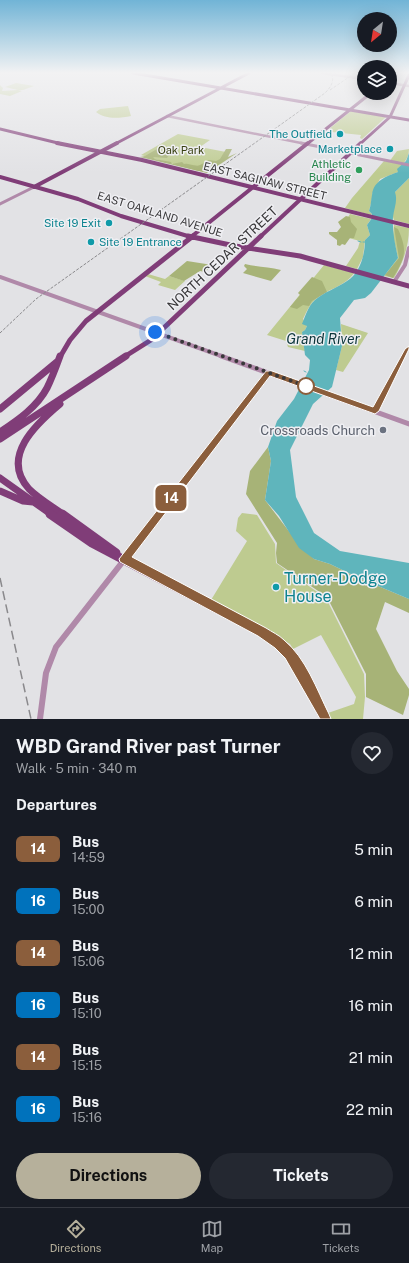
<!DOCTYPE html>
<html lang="en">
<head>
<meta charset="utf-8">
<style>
	:root { --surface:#171b24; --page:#242831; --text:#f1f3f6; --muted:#9ea1a6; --line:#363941; --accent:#b6b09b }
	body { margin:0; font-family:"Public Sans",sans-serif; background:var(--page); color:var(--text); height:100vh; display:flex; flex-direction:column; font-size:15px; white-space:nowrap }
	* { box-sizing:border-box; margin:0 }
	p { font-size:13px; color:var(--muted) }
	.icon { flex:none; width:22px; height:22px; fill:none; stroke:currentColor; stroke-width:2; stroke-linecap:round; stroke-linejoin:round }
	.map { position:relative; height:719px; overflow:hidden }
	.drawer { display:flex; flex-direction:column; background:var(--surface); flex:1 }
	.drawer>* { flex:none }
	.badge { padding:0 8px; border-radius:6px; font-size:14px; line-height:26px }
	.needle { width:26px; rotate:210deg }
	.controls { position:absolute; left:357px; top:12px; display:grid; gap:8px }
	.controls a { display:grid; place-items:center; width:40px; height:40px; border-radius:50%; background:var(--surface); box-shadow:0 4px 16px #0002; font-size:20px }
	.you { position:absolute; width:20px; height:20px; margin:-10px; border:3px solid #fff; border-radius:50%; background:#1a73e8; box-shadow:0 0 0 6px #1a73e833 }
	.map>.badge { position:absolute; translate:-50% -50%; box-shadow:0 0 0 2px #fff }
	h2 { padding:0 16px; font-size:15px; line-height:36px }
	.round { display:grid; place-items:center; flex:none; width:42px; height:42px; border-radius:21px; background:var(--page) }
	.overview { display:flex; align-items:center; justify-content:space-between; height:68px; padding:0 16px }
	h1 { font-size:19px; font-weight:700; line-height:30px }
	.action { display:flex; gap:8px; margin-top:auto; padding:8px 16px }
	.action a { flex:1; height:46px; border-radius:24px; background:var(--accent); color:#111; font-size:16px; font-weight:700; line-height:46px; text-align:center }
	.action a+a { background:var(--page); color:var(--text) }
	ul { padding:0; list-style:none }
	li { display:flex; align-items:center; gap:12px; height:52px; padding:0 16px }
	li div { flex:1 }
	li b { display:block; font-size:15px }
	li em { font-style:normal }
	li .badge { min-width:44px; font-weight:700; text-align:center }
	.tab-bar { display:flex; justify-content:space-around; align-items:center; height:56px; border-top:1px solid var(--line); background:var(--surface); font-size:11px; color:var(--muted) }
	.tab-bar a { display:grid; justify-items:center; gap:2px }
	.tab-bar .active { color:var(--accent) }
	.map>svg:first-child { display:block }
	.green { fill:#becb90 }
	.forest { fill:#a7b377 }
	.water { fill:#5fb5bc }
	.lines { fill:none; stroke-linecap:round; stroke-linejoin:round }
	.stream { stroke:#5fb5bc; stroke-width:1 }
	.minor-far4 { stroke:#b089a9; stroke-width:2.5 }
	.minor-far3 { stroke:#b089a9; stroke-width:3 }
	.minor-far2 { stroke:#b089a9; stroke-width:4 }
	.minor-far1 { stroke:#b089a9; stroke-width:5 }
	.minor { stroke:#b089a9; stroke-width:6 }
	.major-far4 { stroke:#803d78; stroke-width:3 }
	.major-far3 { stroke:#803d78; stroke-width:4 }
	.major-far2 { stroke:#803d78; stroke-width:5 }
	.major-far1 { stroke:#803d78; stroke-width:7 }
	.major { stroke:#803d78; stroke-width:9 }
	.rail-far1 { stroke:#8a898c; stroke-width:1; stroke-dasharray:3 1.5; stroke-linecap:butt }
	.rail { stroke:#8a898c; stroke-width:1.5; stroke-dasharray:9 4.5; stroke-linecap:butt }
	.line { fill:#8b5e3c; stroke:#fff }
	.walk { stroke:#39383a; stroke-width:4; stroke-dasharray:0 7.2 }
	.culture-dot { fill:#0f9aa8; stroke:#efeff3; stroke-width:1.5 }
	.leisure-dot { fill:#2e9e5b; stroke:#efeff3; stroke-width:1.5 }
	.stop-dot { fill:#fff; stroke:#8b5e3c; stroke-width:2 }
	.worship-dot { fill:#6b7280; stroke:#efeff3; stroke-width:1.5 }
	.labels { text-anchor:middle; stroke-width:3; stroke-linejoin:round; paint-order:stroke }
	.far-culture-label { font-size:11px; fill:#0d838f; stroke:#efeff3; text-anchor:end }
	.far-park-label { font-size:11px; fill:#394112; stroke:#efeff3 }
	.far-leisure-label { font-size:11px; fill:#27864d; stroke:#efeff3; text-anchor:end }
	.far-street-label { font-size:11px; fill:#39383a; stroke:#efeff3 }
	.street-label { font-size:13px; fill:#39383a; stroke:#efeff3 }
	.worship-label { font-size:13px; fill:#5b616d; stroke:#efeff3; text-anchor:end }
	.water-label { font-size:14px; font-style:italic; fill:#0c363a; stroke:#efeff3 }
	.near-culture-label { font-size:16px; fill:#0d838f; stroke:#efeff3; text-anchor:start }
</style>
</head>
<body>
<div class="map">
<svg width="409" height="719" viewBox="0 0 409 719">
	<rect width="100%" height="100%" fill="#e2e2e5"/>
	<!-- green -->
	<path class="green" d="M16,83L34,86L23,90H18L22,91L10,96L0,94V85L3,88L2,91L18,90L5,87Z
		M128,106L131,116C120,118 106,120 96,112L100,109Z
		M351,111L386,117L362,139L360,138L361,135L332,132L329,129Z
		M178,134L210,140L200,147L226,152L223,159L198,171L141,155Z
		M409,149C409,160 402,163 398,172L380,179L372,194V195L395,192L409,178V224L394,220L393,217L372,199L369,211L372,214L371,215L345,208L352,198L384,161L389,162L397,151Z
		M350,214L371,219L367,225L370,235L365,240L363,257L357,269L346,266L358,248L360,241L337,235Z
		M394,225L409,228C409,246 403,263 394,278L384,276L398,258L393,236Z
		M324,265L354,273C345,287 326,289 315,300C309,305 306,313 303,319L307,326L305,330L302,332L305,351L288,347L286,341L267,335Z
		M148,274L165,279L169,276L185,281L175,290L158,285L161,282L145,276Z
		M341,324L368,333L343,372L336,370L342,346Z
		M242,513L257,515L275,544L276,563L326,598L364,674L365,697L363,719H331L328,713L354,704L356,697L321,635L293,649L290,644L211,600L247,541L236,531L238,518Z"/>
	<!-- forest -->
	<path class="forest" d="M157,149H161V152H171L167,158L153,157L155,159L171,162L172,164L182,162C186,166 182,163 188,164C202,167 197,166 209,160L216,161L220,159L226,149H232L228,157L237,153L207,173L140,157L145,156Z
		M346,216L350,217L351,222L357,229L354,238H350L345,245L342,244L340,246L337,245V240L329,234V232H337L341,227L338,222Z
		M394,227L398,229C408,251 405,258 393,278L385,275L399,258Z
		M187,261L206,264L212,266L205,272L200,271L184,281L169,276Z
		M245,264C258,267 269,267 281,270L271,281L243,273L247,269L244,266Z
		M312,277L322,281L327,292L312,301L309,306L303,305L297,309L290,307L300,295L298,293Z
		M268,447L271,461L265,500L291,534L314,559L330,564L359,578L409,599V613L385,602L376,629L397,671L409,689V695L403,715L366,697V674L327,597L277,563L276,553L277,543L246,494L250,471Z"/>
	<!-- water -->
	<path class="water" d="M409,153V178L395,192C398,201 394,208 393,217C392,231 395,244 398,258L371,293L365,298L354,300L340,318L342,346L332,387L313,404L290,450L296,497L314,533L340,551L409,563V599L359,578L330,564L314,559L299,548L279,516L265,500L271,461L268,447L277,421L294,399L309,370L310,360L305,355L302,332L305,330L307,326L302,324C305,317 308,306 315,300C324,292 337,288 347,281C360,273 365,255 365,240L370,235L367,225L372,218V214L369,211C371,205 371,200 372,195C373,181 387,176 398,172L397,169L406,161Z"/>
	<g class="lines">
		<!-- stream -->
		<path class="stream" d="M358,241L361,242
			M363,242H365
			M304,371L306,372"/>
		<!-- minor-far4 -->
		<path class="minor-far4" d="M322,73L364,79
			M390,83L409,86
			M167,116L306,144"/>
		<!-- minor-far3 -->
		<path class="minor-far3" d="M301,143L409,165
			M0,204L34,187"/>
		<!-- minor-far2 -->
		<path class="minor-far2" d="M0,277L224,357
			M394,282L405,265L409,248"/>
		<!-- minor-far1 -->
		<path class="minor-far1" d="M221,356L409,424
			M159,515L269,373"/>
		<!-- minor -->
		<path class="minor" d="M40,719L46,673L56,647L160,514"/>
		<!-- major-far4 -->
		<path class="major-far4" d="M133,73L409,120
			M390,77L396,73
			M0,129L62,144
			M115,144L249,73
			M307,144L371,93
			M360,144L390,117L409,75"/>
		<!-- major-far3 -->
		<path class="major-far3" d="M57,143L142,160L409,226
			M0,177L78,199L121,216L191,237
			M34,187L117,143
			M191,237L308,143
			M260,237L361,143"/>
		<!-- major-far2 -->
		<path class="major-far2" d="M188,236L235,246L300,256L409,286
			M60,357L70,340L86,321L193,236
			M124,357L151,340L261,236"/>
		<!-- major-far1 -->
		<path class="major-far1" d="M60,404C36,424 0,457 29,489C39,499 53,507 64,515
			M0,409L58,361
			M0,432C18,420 37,407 47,388C52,378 56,367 60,356
			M0,439L126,356
			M0,478L52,515
			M0,491L23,501L33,502"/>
		<!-- major -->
		<path class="major" d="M50,514L92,543L274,639L290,654L325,719
			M62,514L116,553"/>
		<!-- rail-far1 -->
		<path class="rail-far1" d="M330,90L355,73
			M0,333L36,299L325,93C331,87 335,81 331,73"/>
		<!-- rail -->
		<path class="rail" d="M0,578L31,719"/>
	</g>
	<!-- sky -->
	<linearGradient id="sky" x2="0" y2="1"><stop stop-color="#71b4d6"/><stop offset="0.42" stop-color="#f2f2f3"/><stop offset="1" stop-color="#f2f2f3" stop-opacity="0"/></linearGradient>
	<rect width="409" height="173" fill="url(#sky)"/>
	<!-- line -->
	<path class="line" d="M409,346V349L379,411L375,414L270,376L132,557L266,628C272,632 279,635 284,640C306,658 317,690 329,714L331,719H320L285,658L275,648L258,636L120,562L119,559L266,371H272L373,407L405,349Z"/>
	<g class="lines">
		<!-- walk -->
		<path class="walk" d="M155,332L306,386"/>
	</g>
	<!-- markers -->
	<g class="culture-dot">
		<circle cx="340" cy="134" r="4"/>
		<circle cx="390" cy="149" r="4"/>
		<circle cx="109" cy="223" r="4"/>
		<circle cx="91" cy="242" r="4"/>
		<circle cx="276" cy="587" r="4"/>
	</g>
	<circle class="leisure-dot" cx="359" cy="170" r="4"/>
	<circle class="stop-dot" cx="306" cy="386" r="8"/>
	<circle class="worship-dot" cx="383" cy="430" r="4"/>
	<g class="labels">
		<!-- far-culture labels -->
		<g class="far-culture-label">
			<text x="332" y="138">The Outfield</text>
			<text x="382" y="153">Marketplace</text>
			<text x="101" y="227">Site 19 Exit</text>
			<text x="99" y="246" text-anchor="start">Site 19 Entrance</text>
		</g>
		<!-- far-park labels -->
		<g class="far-park-label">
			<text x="181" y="154">Oak Park</text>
		</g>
		<!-- far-leisure labels -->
		<g class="far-leisure-label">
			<text x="351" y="168">Athletic<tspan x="351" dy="13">Building</tspan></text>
		</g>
		<!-- far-street labels -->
		<g class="far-street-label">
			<text transform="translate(265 181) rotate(14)" y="4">EAST SAGINAW STREET</text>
			<text transform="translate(160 214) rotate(17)" y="4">EAST OAKLAND AVENUE</text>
		</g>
		<!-- street labels -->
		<g class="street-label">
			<text transform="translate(222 258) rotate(-43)" y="5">NORTH CEDAR STREET</text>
		</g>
		<!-- worship labels -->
		<g class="worship-label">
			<text x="375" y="435">Crossroads Church</text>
		</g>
		<!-- water labels -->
		<g class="water-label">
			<text x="323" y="344">Grand River</text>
		</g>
		<!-- near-culture labels -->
		<g class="near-culture-label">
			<text x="284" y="584">Turner-Dodge<tspan x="284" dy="18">House</tspan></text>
		</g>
	</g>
</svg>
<div class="controls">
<a><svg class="needle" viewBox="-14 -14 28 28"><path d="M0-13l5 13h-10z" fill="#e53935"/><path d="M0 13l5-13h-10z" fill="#9ea1a6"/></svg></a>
<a><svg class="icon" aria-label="layers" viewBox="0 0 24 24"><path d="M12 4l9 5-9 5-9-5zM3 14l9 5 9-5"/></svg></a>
</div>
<div class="you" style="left:155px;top:332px"></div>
<b class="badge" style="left:171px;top:498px;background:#8b5e3c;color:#fff">14</b>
</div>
<section class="drawer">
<div class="overview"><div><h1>WBD Grand River past Turner</h1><p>Walk · 5 min · 340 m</p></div><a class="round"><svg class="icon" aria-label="heart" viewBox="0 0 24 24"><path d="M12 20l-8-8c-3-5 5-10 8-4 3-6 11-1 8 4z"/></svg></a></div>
<h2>Departures</h2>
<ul>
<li><span class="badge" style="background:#8b5e3c;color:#fff">14</span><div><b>Bus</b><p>14:59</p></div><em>5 min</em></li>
<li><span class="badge" style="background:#0072bc;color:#fff">16</span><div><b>Bus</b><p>15:00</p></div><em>6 min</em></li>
<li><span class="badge" style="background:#8b5e3c;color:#fff">14</span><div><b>Bus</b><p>15:06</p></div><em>12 min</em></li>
<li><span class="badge" style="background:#0072bc;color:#fff">16</span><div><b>Bus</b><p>15:10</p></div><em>16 min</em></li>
<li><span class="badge" style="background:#8b5e3c;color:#fff">14</span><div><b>Bus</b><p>15:15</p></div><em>21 min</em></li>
<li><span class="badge" style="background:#0072bc;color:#fff">16</span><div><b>Bus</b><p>15:16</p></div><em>22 min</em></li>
</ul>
<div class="action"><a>Directions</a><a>Tickets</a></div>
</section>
<nav class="tab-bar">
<a class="active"><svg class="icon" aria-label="directions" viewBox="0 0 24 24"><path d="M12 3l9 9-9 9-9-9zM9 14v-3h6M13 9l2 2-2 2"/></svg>Directions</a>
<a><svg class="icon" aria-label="map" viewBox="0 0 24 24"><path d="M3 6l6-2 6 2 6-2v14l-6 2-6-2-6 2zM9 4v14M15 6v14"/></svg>Map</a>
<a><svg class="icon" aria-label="tickets" viewBox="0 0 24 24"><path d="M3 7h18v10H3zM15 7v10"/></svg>Tickets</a>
</nav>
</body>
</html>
